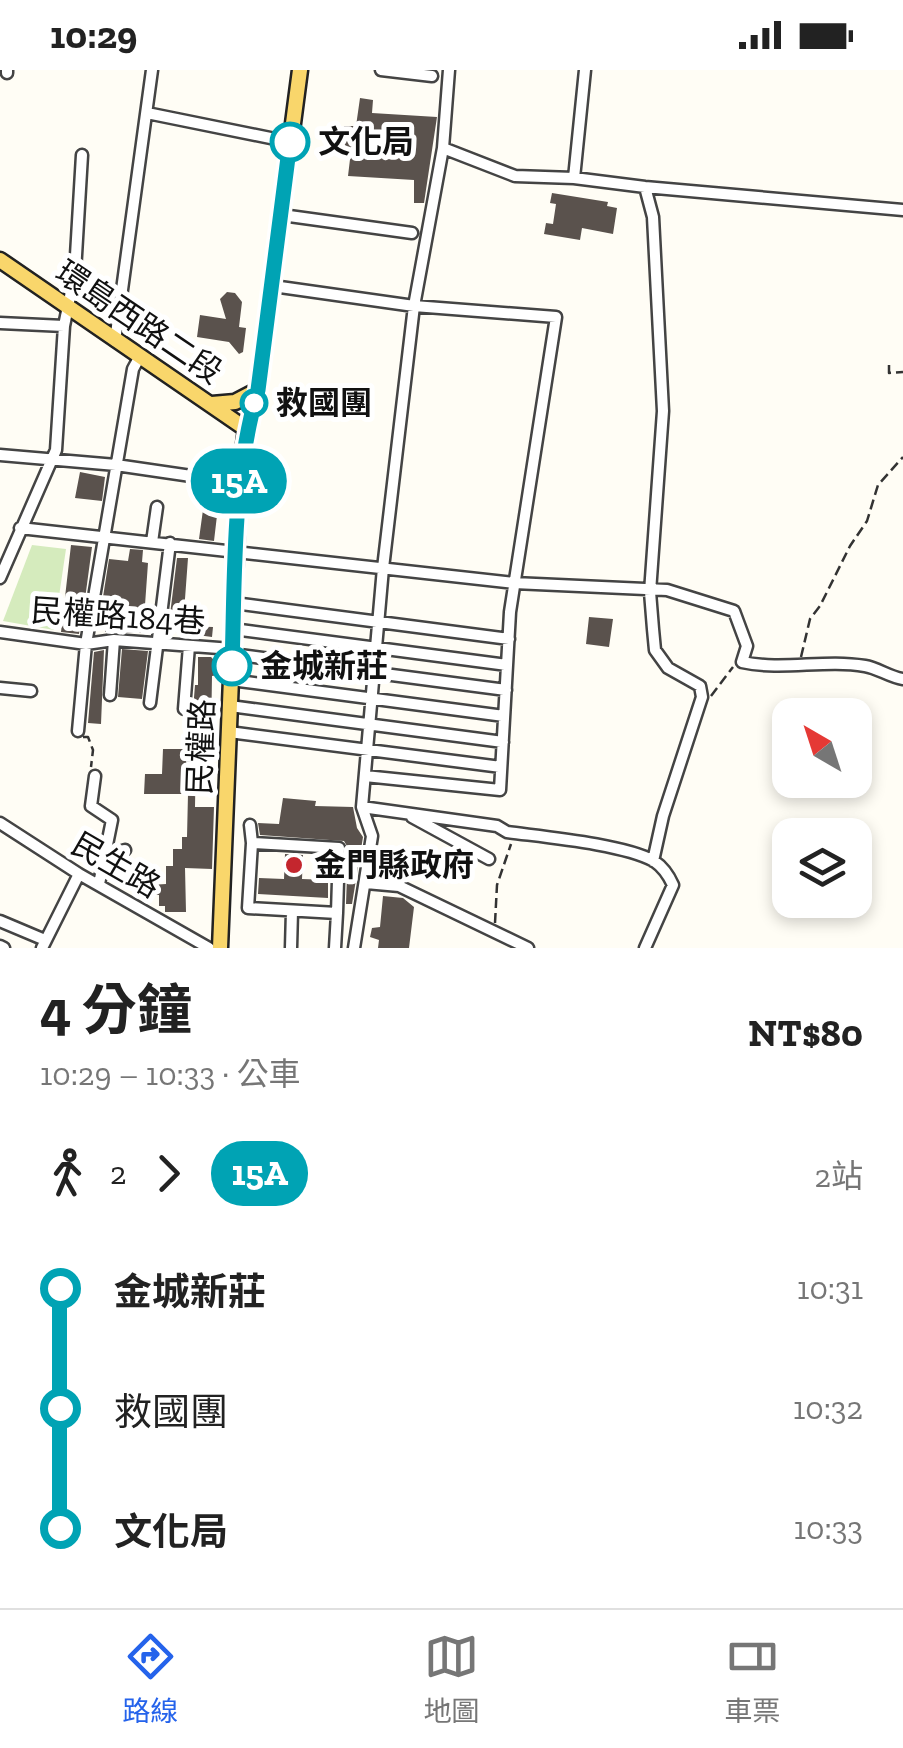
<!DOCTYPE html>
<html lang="zh-TW">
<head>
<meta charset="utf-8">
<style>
	:root { --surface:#fff; --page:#f6f6f6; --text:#222; --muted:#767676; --line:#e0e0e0; --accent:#2563eb }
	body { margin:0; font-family:"Zilla Slab","Noto Sans TC",serif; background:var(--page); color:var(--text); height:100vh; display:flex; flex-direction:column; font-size:38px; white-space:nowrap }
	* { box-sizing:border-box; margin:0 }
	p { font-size:32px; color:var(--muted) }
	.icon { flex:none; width:55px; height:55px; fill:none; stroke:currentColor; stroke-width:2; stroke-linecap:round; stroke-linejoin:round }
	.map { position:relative; height:878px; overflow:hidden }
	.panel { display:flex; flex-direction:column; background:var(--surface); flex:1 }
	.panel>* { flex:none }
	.badge { padding:0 20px; border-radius:32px; font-size:35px; line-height:65px }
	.needle { width:65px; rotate:321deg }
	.fabs { position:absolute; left:772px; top:628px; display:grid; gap:20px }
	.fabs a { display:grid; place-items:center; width:100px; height:100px; border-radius:20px; background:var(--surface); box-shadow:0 5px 15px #0003; font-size:50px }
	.map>.badge { position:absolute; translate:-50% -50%; box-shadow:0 0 0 5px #fff }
	.legs { display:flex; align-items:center; gap:15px; height:110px; padding:0 40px; font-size:32px }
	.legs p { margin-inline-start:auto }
	.summary { display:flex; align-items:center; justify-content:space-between; height:170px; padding:0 40px }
	h1 { font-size:55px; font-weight:700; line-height:75px }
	ul { padding:0 40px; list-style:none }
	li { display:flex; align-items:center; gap:35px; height:120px; font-size:38px }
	li i { display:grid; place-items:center; width:15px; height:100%; margin:0 12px; background:currentColor }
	li i::after { content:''; width:25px; height:25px; margin:-12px; border:8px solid; border-radius:50%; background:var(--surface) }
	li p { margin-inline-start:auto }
	li:first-child i { background:linear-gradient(#0000 50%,currentColor 0) }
	li:last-child i { background:linear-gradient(currentColor 50%,#0000 0) }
	.status { display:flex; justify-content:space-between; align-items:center; height:70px; padding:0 50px; background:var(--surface); direction:ltr }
	.status svg { height:28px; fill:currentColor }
	.tabs { display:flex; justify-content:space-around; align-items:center; height:140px; border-top:2px solid var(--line); background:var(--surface); font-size:28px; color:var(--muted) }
	.tabs a { display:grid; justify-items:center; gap:5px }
	.tabs .current { color:var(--accent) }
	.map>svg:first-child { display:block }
	.green { fill:#d5ebbd }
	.building { fill:#5a524d }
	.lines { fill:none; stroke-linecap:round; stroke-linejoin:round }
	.minor-casing { stroke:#444; stroke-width:15 }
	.major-casing { stroke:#222; stroke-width:19 }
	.path { stroke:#333; stroke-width:2.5; stroke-dasharray:10 5; stroke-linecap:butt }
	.minor { stroke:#fff; stroke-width:10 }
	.major { stroke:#f9d66b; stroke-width:14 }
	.line-1-casing { stroke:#fff; stroke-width:22 }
	.line-1 { stroke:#00a3b4; stroke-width:15 }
	.stop-1-dot { fill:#fff; stroke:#00a3b4; stroke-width:5 }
	.poi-dot { fill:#c4262e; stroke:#fff; stroke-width:4 }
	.labels { text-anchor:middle; stroke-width:10; stroke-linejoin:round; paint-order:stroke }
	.stop-label { font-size:32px; font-weight:bold; fill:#111; stroke:#fff; text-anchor:start }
	.street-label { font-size:32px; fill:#111; stroke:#fff }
	.poi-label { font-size:32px; font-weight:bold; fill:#111; stroke:#fff; text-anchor:start }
</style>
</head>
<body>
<div class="status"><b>10:29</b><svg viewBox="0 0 49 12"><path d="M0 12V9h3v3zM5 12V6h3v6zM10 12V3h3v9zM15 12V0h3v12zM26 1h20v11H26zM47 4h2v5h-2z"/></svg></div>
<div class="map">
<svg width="903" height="878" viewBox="0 0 903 878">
	<rect width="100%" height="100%" fill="#fffdf5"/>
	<!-- green -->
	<path class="green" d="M32,475L66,479L54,560L3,551Z"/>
	<!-- building -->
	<path class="building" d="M360,28L373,30L372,43L437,47L424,133H414V110L348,106L351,81L341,80L344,56H356Z
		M552,123L608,132L607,136L617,138L613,164L582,158L580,170L544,164L546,153L553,154L556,134L550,133Z
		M227,222L235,223L242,232L239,257L246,258L243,282L239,284L229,272L197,267L200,245L226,249L220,229Z
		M80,402L105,407L102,431L75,428Z
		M206,418L220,420L214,471L199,469Z
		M71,475L92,477L85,529L77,528L74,556L80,557L79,564L61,562Z
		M130,479L143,480L142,492L148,493L143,563L105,562L108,527H103L109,489L128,491Z
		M177,488H188L183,556L213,557L212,567L168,561Z
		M589,547L613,549L609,577L586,574Z
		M122,579L148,581L142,629L118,627Z
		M104,580L101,654L88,653L94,582Z
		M198,587H211L218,594V605L212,606L211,667H207V681H196L195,737H214L212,799L185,798L186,842H165V836H159V825H150V815L166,814V796H173V779H182V767H187L188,724H144L145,704H162L163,679H190L189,646L193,640L195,615H198Z
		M283,728L316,731L315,736L353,737L357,758L363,767L352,834H346L348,778L344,771L260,765L258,753L279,754Z
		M285,784L303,785L302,809L328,810V828L258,824L259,808L284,809Z
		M383,826L403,828L414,837L409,878H378L379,870L370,867L372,858L380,857Z"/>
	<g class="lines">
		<defs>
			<path id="minor" d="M381,0L432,6
				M7,3V0
				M147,43L290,72
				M443,78L515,106L574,108L645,117L903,140
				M574,108L585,0
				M645,117L653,147L663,341L650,522L653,559L655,580L668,598L700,616L702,627L663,746L653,791
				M282,145L412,163
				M273,216L414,236L556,247L510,542L500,720L365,706
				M0,253L64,256
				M115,271L152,0
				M0,385L116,395L239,413
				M20,458L514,513L667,520L734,541L747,576L742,592C783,601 824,589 865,596C878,598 889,607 903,609
				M152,472L157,437
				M0,508L56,380L64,256L75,202L82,85
				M234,533L509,569
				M233,559L507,595
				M0,562L86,574L114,570L232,579
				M232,584L506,620
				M231,610L504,646
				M0,618L31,621
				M110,625L114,570
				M150,633L170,473
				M230,636L503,672
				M184,639L189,576
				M78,661L86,574L133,299L139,288
				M229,662L501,697
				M95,706L91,736L112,750L99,814
				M362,737L497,756L507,762C544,767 623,774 654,791C663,797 669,806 673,815L645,878
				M412,747L489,789
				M0,753L79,804L209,878
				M250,755L252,773
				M252,773L339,778L337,843L248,838Z
				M104,787L125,780
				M366,813L399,816L528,878
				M0,851L45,870
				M0,876L4,878
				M42,878L79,804
				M291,878L292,841
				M335,878L337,843
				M354,878L372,766L362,737L383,498L414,236L443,78L449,0"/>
			<path id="major" d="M0,190L246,359
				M212,334L235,332L258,320
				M220,878L239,413L246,359L258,320L300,0"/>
		</defs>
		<!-- minor casing -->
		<use href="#minor" class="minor-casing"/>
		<!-- major casing -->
		<use href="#major" class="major-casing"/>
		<!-- path -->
		<path class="path" d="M889,295V303L903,302
			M801,587L810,549L820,536L850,476L867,451L878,415L903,387
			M711,626L733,597
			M83,667H88L93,680L91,697
			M495,853L497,815L511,774"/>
		<!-- minor -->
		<use href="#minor" class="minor"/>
		<!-- major -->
		<use href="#major" class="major"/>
	</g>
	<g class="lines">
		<defs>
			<path id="line-1" d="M232,596C235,503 232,409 258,320L290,72"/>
		</defs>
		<!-- line-1 casing -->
		<use href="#line-1" class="line-1-casing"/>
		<!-- line-1 -->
		<use href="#line-1" class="line-1"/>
	</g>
	<!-- markers -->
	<g class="stop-1-dot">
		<circle cx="290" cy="72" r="18"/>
		<circle cx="254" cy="333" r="12"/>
		<circle cx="232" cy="596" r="18"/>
	</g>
	<circle class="poi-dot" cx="294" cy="795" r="10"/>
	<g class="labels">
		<!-- stop labels -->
		<g class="stop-label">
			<text x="318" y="83">文化局</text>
			<text x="276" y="344">救國團</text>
			<text x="260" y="607">金城新莊</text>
		</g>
		<!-- street labels -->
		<g class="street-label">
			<text transform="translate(139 252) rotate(34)" y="11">環島西路二段</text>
			<text transform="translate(118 546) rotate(4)" y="11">民權路184巷</text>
			<text transform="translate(201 677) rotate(-88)" y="11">民權路</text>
			<text transform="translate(116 795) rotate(30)" y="11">民生路</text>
		</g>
		<!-- poi labels -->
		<g class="poi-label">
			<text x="314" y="806">金門縣政府</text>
		</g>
	</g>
</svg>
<div class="fabs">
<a><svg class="needle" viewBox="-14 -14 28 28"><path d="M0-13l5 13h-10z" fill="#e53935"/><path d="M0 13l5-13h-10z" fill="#767676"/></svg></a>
<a><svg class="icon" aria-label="layers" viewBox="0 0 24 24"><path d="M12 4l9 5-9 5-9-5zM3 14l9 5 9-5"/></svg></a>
</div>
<b class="badge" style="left:239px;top:411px;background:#00a3b4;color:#fff">15A</b>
</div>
<section class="panel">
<div class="summary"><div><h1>4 分鐘</h1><p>10:29 – 10:33 · 公車</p></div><b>NT$80</b></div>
<div class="legs"><svg class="icon" aria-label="walk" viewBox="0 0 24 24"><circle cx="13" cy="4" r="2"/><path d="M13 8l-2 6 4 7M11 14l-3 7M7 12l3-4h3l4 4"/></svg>2<svg class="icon" aria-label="forward" viewBox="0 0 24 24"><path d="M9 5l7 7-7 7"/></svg><b class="badge" style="background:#00a3b4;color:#fff">15A</b><p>2站</p></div>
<ul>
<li><i style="color:#00a3b4"></i><b>金城新莊</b><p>10:31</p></li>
<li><i style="color:#00a3b4"></i><span>救國團</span><p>10:32</p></li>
<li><i style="color:#00a3b4"></i><b>文化局</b><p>10:33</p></li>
</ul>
</section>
<nav class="tabs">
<a class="current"><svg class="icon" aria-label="directions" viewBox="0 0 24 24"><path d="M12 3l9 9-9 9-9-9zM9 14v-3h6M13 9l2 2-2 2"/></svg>路線</a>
<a><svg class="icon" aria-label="map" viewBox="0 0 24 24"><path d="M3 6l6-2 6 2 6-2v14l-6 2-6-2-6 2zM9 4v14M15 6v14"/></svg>地圖</a>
<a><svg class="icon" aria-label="tickets" viewBox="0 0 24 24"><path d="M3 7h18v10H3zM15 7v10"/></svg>車票</a>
</nav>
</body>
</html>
